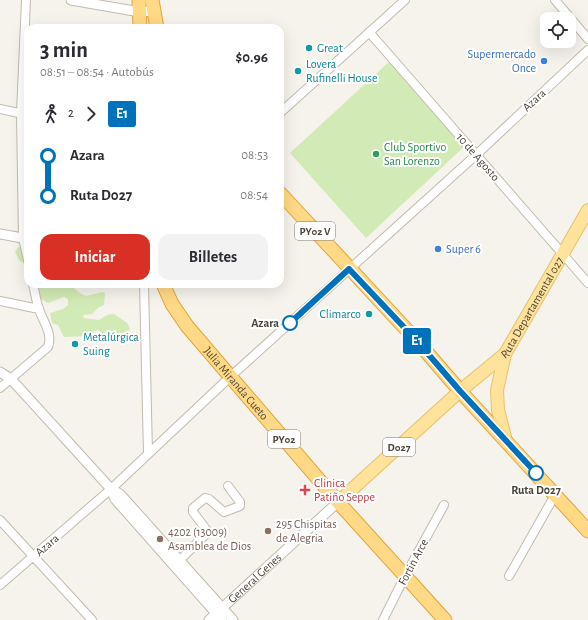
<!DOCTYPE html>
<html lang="es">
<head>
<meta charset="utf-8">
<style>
	:root { --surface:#fff; --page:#f2f2f3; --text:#2b2b33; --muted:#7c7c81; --accent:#d93025 }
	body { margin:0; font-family:"Alegreya Sans",sans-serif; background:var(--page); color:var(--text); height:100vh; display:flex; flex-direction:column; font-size:15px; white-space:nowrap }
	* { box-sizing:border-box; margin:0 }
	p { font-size:13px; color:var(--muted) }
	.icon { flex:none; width:22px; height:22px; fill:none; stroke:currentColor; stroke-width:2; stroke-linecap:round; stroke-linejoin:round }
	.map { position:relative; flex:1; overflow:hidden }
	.side { position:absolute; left:24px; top:24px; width:260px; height:264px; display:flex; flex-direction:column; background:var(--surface); border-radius:12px; box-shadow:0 4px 16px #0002 }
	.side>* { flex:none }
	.badge { padding:0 8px; border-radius:3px; font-size:14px; line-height:26px }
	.buttons { position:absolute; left:540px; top:12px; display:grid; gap:8px }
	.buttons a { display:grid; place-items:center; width:36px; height:36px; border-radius:8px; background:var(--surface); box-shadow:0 4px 16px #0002; font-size:20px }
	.map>.badge { position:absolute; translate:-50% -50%; box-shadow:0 0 0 2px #fff }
	.legs { display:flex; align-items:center; gap:6px; height:44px; padding:0 16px; font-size:13px }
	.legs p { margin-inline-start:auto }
	.headline { display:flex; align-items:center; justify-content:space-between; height:68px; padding:0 16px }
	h1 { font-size:22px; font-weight:600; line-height:30px }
	.cta { display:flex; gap:8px; margin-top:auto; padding:8px 16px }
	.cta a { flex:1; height:46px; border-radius:12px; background:var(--accent); color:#fff; font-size:16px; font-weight:600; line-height:46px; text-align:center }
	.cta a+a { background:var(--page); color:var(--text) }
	ul { padding:0 16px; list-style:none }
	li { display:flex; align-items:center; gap:14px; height:40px; font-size:15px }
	li i { display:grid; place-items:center; width:6px; height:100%; margin:0 5px; background:currentColor }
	li i::after { content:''; width:10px; height:10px; margin:-5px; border:3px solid; border-radius:50%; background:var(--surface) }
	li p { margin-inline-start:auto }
	li:first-child i { background:linear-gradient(#0000 50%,currentColor 0) }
	li:last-child i { background:linear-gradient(currentColor 50%,#0000 0) }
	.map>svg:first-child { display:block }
	.green { fill:#d2eab5 }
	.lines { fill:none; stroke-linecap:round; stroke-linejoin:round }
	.minor-casing { stroke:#c2bbae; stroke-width:10 }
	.tertiary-casing { stroke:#c2bbae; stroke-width:11 }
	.primary-casing { stroke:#e6c16a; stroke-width:14 }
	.trunk-casing { stroke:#e0a43c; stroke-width:15 }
	.minor { stroke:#fff; stroke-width:8 }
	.tertiary { stroke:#fff; stroke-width:9 }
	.primary { stroke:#ffe39c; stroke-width:12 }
	.trunk { stroke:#ffd985; stroke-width:13 }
	.line-1-casing { stroke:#fff; stroke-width:9 }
	.line-1 { stroke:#0072bc; stroke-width:6 }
	.culture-dot { fill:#0f9aa8; stroke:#fff; stroke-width:1.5 }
	.shop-dot { fill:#3f7fe0; stroke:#fff; stroke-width:1.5 }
	.leisure-dot { fill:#2e9e5b; stroke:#fff; stroke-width:1.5 }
	.stop-1-dot { fill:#fff; stroke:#0072bc; stroke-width:2 }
	.health-dot { fill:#e0444e; stroke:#fff; stroke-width:1.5 }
	.education-dot { fill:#8d6e63; stroke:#fff; stroke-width:1.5 }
	.labels { text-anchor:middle; stroke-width:4; stroke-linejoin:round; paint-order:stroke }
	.shield { fill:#fff; stroke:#817c74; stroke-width:1 }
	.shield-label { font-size:11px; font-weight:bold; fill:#4b4439 }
	.culture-label { font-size:12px; fill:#0d838f; stroke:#fff; text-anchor:start }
	.shop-label { font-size:12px; fill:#366cbe; stroke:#fff; text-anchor:end }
	.street-label { font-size:12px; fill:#4b4439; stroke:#fff }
	.leisure-label { font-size:12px; fill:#27864d; stroke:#fff; text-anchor:start }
	.stop-label { font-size:12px; font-weight:bold; fill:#4b4439; stroke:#fff; text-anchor:end }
	.health-label { font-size:12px; fill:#be3a42; stroke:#fff; text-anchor:start }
	.education-label { font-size:12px; fill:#785e54; stroke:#fff; text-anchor:start }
</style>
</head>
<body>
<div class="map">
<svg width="588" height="620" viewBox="0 0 588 620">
	<rect width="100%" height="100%" fill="#f6f3ec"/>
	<!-- green -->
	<path class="green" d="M390,61L465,146L366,238L290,153Z
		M18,247H21L27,263L24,264L19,260L15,252Z
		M38,284L70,285L80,293L86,296L102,292L105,293L104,305L98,308L92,314L83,315L84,318L99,320L107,315L114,314L127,323L130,329C126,335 112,338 105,337L98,330L95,331L92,336L64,337L58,325L52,323L50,313L63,309L68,305V299L64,297L48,303L40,298Z"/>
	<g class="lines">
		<defs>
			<path id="minor" d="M26,0L21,113L23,238L28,260
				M555,0L588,39
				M369,32L588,283
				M0,109L28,115
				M280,113L405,0
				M144,284L148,453
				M0,301L39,309
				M0,388L48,347C53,333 43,322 39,309C36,301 35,292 33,284
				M0,520L92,620
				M179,561L208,532L193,512V508L205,498L209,499L224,512L240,506V502L228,486
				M509,576L555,495
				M0,585L111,489L230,377L476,155L588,50
				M383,620L405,576L444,505"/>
			<g id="tertiary">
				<path d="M71,0L140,12L153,11"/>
				<path d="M0,234L28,239"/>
				<path d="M0,372L11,379L111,489L120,494L233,620"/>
				<path d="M111,489L115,499L222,620"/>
				<path id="s1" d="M209,620L338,502"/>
			</g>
			<g id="primary">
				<path d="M505,354L497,390L498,410L506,441"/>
				<path id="s2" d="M338,502L460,391L505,354L588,210"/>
			</g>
			<g id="trunk">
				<path d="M139,0L140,28"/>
				<path d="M152,0L157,28"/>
				<path d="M280,193L417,341L460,391L588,531"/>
				<path id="s3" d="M163,284L172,304L187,326L338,502L445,620"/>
			</g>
		</defs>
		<!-- minor casing -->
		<use href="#minor" class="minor-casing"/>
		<!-- tertiary casing -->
		<use href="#tertiary" class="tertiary-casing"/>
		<!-- primary casing -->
		<use href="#primary" class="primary-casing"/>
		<!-- trunk casing -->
		<use href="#trunk" class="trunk-casing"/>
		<!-- minor -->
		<use href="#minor" class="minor"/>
		<!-- tertiary -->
		<use href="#tertiary" class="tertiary"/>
		<!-- primary -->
		<use href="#primary" class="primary"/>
		<!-- trunk -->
		<use href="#trunk" class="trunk"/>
	</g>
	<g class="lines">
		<defs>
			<path id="line-1" d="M290,323L349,269L417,341L460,391L536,473"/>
		</defs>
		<!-- line-1 casing -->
		<use href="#line-1" class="line-1-casing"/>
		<!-- line-1 -->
		<use href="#line-1" class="line-1"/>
	</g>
	<!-- markers -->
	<g class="culture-dot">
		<circle cx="309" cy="48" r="4"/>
		<circle cx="298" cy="71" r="4"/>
		<circle cx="369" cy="314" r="4"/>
		<circle cx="75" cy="344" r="4"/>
	</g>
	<g class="shop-dot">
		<circle cx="544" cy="61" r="4"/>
		<circle cx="438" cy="249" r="4"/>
	</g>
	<circle class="leisure-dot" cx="376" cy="154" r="4"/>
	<g class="stop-1-dot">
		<circle cx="290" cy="323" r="7"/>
		<circle cx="536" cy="473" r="7"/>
	</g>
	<path class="health-dot" d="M303 484h4v4h4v4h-4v4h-4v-4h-4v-4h4z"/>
	<g class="education-dot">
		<circle cx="268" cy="531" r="4"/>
		<circle cx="160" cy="539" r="4"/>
	</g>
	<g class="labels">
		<!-- shield labels -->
		<g class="shield">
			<rect x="295" y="222" width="40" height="18" rx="3"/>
			<rect x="268" y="430" width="32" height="18" rx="3"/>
			<rect x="383" y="438" width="32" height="18" rx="3"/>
		</g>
		<g class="shield-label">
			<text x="315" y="235">PY02 V</text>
			<text x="284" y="443">PY02</text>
			<text x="399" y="451">D027</text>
		</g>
		<!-- culture labels -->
		<g class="culture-label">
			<text x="317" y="52">Great</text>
			<text x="306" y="68">Lovera<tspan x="306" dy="14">Rufinelli House</tspan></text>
			<text x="361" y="318" text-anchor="end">Climarco</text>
			<text x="83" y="341">Metalúrgica<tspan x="83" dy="14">Suing</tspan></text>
		</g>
		<!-- shop labels -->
		<g class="shop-label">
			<text x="536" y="58">Supermercado<tspan x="536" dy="14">Once</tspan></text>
			<text x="446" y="253" text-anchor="start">Super 6</text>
		</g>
		<!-- street labels -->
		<g class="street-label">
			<text transform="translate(534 100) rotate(-43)" y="4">Azara</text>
			<text transform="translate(478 157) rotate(49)" y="4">10 de Agosto</text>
			<text dy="4" stroke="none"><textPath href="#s2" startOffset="277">Ruta Departamental 027</textPath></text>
			<text dy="4" stroke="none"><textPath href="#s3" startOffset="124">Julia Miranda Cueto</textPath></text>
			<text transform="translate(47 545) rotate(-41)" y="4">Azara</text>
			<text transform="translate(413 562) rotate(-62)" y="4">Fortin Arce</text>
			<text dy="4" stroke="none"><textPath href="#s1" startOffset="62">General Genes</textPath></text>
		</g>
		<!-- leisure labels -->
		<g class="leisure-label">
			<text x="384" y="151">Club Sportivo<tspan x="384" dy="14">San Lorenzo</tspan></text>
		</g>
		<!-- stop labels -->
		<g class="stop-label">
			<text x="279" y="327">Azara</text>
			<text x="536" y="494" text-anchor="middle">Ruta D027</text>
		</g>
		<!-- health labels -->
		<g class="health-label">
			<text x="314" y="487">Clinica<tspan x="314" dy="14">Patiño Seppe</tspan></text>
		</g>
		<!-- education labels -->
		<g class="education-label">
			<text x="276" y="528">295 Chispitas<tspan x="276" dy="14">de Alegria</tspan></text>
			<text x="168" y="536">4202 (13009)<tspan x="168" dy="14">Asamblea de Dios</tspan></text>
		</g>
	</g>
</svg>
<div class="buttons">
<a><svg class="icon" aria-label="locate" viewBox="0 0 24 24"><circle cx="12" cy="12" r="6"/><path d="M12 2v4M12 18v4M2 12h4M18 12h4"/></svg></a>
</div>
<b class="badge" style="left:417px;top:341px;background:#0072bc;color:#fff">E1</b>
<section class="side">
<div class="headline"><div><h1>3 min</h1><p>08:51 – 08:54 · Autobús</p></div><b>$0.96</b></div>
<div class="legs"><svg class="icon" aria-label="walk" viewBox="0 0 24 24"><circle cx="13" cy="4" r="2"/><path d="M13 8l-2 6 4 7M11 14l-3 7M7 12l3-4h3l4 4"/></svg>2<svg class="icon" aria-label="forward" viewBox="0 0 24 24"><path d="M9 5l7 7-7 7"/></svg><b class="badge" style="background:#0072bc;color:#fff">E1</b></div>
<ul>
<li><i style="color:#0072bc"></i><b>Azara</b><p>08:53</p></li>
<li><i style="color:#0072bc"></i><b>Ruta D027</b><p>08:54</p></li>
</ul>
<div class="cta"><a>Iniciar</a><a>Billetes</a></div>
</section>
</div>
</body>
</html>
